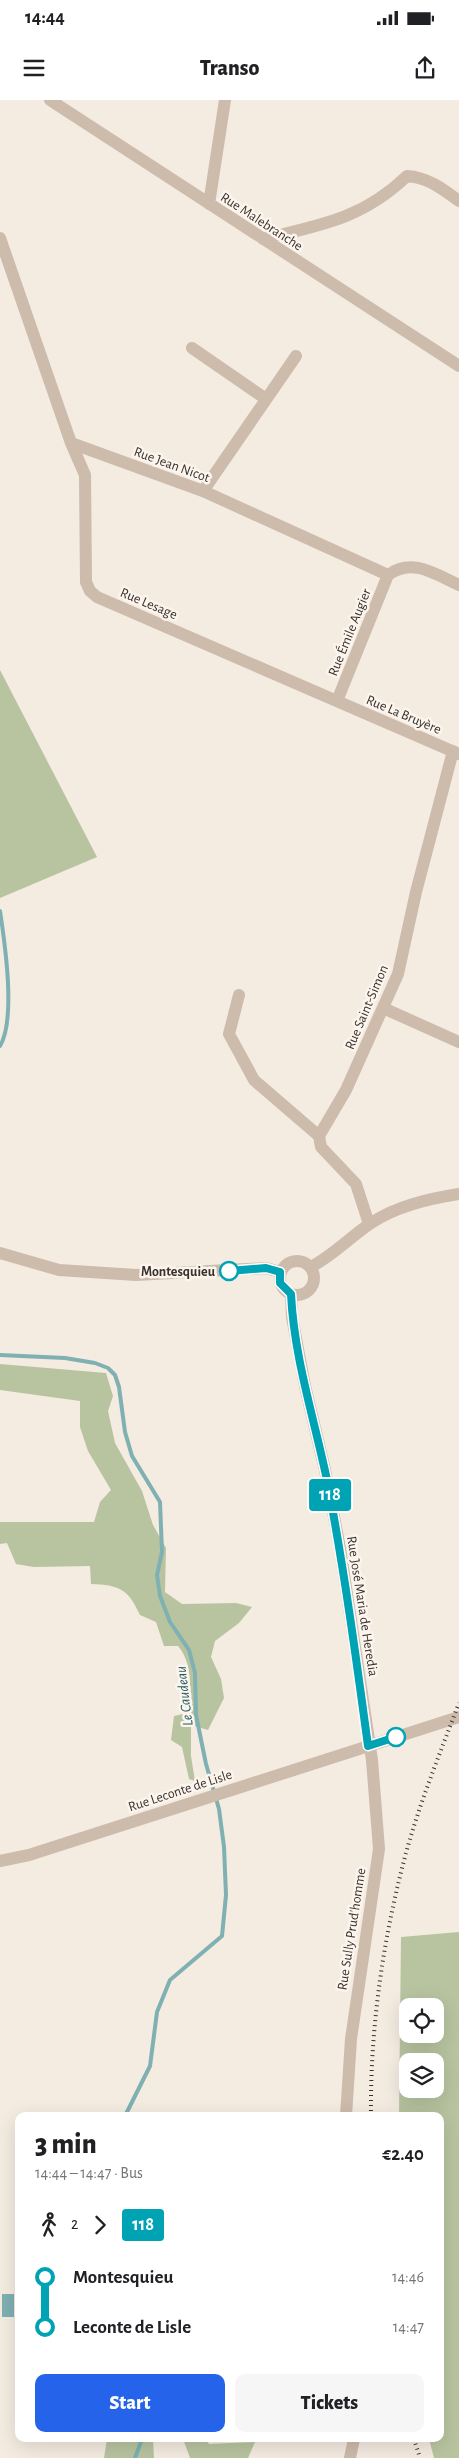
<!DOCTYPE html>
<html lang="en">
<head>
<meta charset="utf-8">
<style>
	:root { --surface:#fff; --page:#f6f6f6; --text:#202124; --muted:#757577; --accent:#2563eb }
	body { margin:0; font-family:"Alegreya Sans",sans-serif; background:var(--page); color:var(--text); height:100vh; display:flex; flex-direction:column; font-size:19px; white-space:nowrap }
	* { box-sizing:border-box; margin:0 }
	p { font-size:16px; color:var(--muted) }
	.icon { flex:none; width:28px; height:28px; fill:none; stroke:currentColor; stroke-width:2; stroke-linecap:round; stroke-linejoin:round }
	.map { position:relative; flex:1; overflow:hidden }
	.drawer { position:absolute; left:15px; top:2012px; width:429px; height:330px; display:flex; flex-direction:column; background:var(--surface); border-radius:10px; box-shadow:0 5px 20px #0002 }
	.drawer>* { flex:none }
	.badge { padding:0 10px; border-radius:4px; font-size:18px; line-height:32px }
	.fabs { position:absolute; left:399px; top:1898px; display:grid; gap:10px }
	.fabs a { display:grid; place-items:center; width:45px; height:45px; border-radius:10px; background:var(--surface); box-shadow:0 5px 20px #0002; font-size:25px }
	.map>.badge { position:absolute; translate:-50% -50%; box-shadow:0 0 0 2px #fff }
	.legs { display:flex; align-items:center; gap:8px; height:55px; padding:0 20px; font-size:16px }
	.legs p { margin-inline-start:auto }
	.head { display:flex; align-items:center; justify-content:space-between; height:85px; padding:0 20px }
	h1 { font-size:28px; font-weight:800; line-height:38px }
	.cta { display:flex; gap:10px; margin-top:auto; padding:10px 20px }
	.cta a { flex:1; height:58px; border-radius:10px; background:var(--accent); color:#fff; font-size:20px; font-weight:800; line-height:58px; text-align:center }
	.cta a+a { background:var(--page); color:var(--text) }
	ul { padding:0 20px; list-style:none }
	li { display:flex; align-items:center; gap:18px; height:50px; font-size:19px }
	li i { display:grid; place-items:center; width:8px; height:100%; margin:0 6px; background:currentColor }
	li i::after { content:''; width:12px; height:12px; margin:-6px; border:4px solid; border-radius:50%; background:var(--surface) }
	li p { margin-inline-start:auto }
	li:first-child i { background:linear-gradient(#0000 50%,currentColor 0) }
	li:last-child i { background:linear-gradient(currentColor 50%,#0000 0) }
	.status { display:flex; justify-content:space-between; align-items:center; height:35px; padding:0 25px; background:var(--surface); direction:ltr }
	.status svg { height:14px; fill:currentColor }
	header { display:flex; justify-content:space-between; align-items:center; height:65px; padding:0 20px; background:var(--surface); font-size:22px; font-weight:800 }
	.map>svg:first-child { display:block }
	.green { fill:#b8c4a0; fill-rule:evenodd }
	.water { fill:#7fb0b2 }
	.lines { fill:none; stroke-linecap:round; stroke-linejoin:round }
	.stream { stroke:#7fb0b2; stroke-width:4 }
	.minor { stroke:#cdbbac; stroke-width:12 }
	.rail { stroke:#3b302b; stroke-width:4; stroke-dasharray:1 4; stroke-linecap:butt }
	.line-1-casing { stroke:#fff; stroke-width:11 }
	.line-1 { stroke:#00a3b4; stroke-width:8 }
	.stop-1-dot { fill:#fff; stroke:#00a3b4; stroke-width:2.5 }
	.labels { text-anchor:middle; stroke-width:5; stroke-linejoin:round; paint-order:stroke }
	.street-label { font-size:14px; fill:#3b302b; stroke:#fbf5ee }
	.stop-label { font-size:14px; font-weight:bold; fill:#3b302b; stroke:#fbf5ee; text-anchor:end }
	.water-label { font-size:15px; font-style:italic; fill:#1f5a5e; stroke:#fbf5ee }
</style>
</head>
<body>
<div class="status"><b>14:44</b><svg viewBox="0 0 49 12"><path d="M0 12V9h3v3zM5 12V6h3v6zM10 12V3h3v9zM15 12V0h3v12zM26 1h20v11H26zM47 4h2v5h-2z"/></svg></div>
<header><svg class="icon" aria-label="menu" viewBox="0 0 24 24"><path d="M4 6h16M4 12h16M4 18h16"/></svg>Transo<svg class="icon" aria-label="share" viewBox="0 0 24 24"><path d="M12 15V3M7 8l5-5 5 5M5 13v7h14v-7"/></svg></header>
<div class="map">
<svg width="459" height="2358" viewBox="0 0 459 2358">
	<rect width="100%" height="100%" fill="#f4ebe1"/>
	<!-- green -->
	<path class="green" d="M0,570L97,757L0,798Z
		M0,1264L106,1273L113,1296L108,1311L115,1343L142,1391L153,1425L166,1448L165,1492L182,1504L236,1503L252,1507L239,1523L215,1541L211,1557L221,1579L224,1598L208,1630L191,1625V1656L195,1681L189,1679L182,1647L171,1640L174,1616L188,1613C191,1592 193,1563 178,1546H164L156,1522L140,1515C128,1489 120,1485 91,1484L90,1466L34,1467L16,1464L7,1443L0,1444V1422H94L100,1402L111,1390L88,1351L80,1327V1301L0,1290Z
		M459,1832V2358H434L429,2339H440V2016H399L401,1837ZM435,1906V1934H408V1906ZM435,1961V1989H408V1961Z
		M107,2339H153L154,2358H104Z
		M183,2339H206L209,2344L255,2342L248,2358H190Z"/>
	<!-- water -->
	<path class="water" d="M2,2194H14V2217H2Z"/>
	<g class="lines">
		<!-- stream -->
		<path class="stream" d="M0,811C5,844 16,919 0,946
			M0,1255L65,1258L95,1263L108,1268L115,1275L119,1287L125,1332L132,1356L160,1402L162,1452L157,1475L160,1496L170,1522L189,1550L195,1573L196,1615L206,1664L219,1709L224,1747L226,1795L222,1836L170,1880L157,1912L150,1966L125,2016
			M135,2358L142,2339"/>
		<!-- minor -->
		<path class="minor" d="M50,0L459,266
			M209,104L225,0
			M0,138L71,343L85,375L86,482L90,491L97,497L459,654
			M263,139C321,125 362,119 407,76C427,77 443,89 459,101
			M192,248L266,299
			M71,343L203,391L388,475
			M203,391L296,256
			M388,475C412,457 435,474 459,485
			M337,601L388,475
			M239,895L229,934L254,980L319,1036
			M383,908L459,942
			M369,1124L356,1084L321,1047L319,1036L346,990L398,874L416,792L453,651
			M0,1153L59,1170L136,1175L266,1168L280,1172
			M280 1178a17 17 0 1 1 34 0a17 17 0 1 1-34 0Z
			M311,1167C334,1155 350,1137 371,1123C397,1106 428,1099 459,1094
			M291,1194L292,1217L305,1286L325,1370L340,1448L372,1660L379,1749L351,1939L346,2016
			M0,1761L29,1755L459,1617
			M350,2358L354,2339"/>
		<!-- rail -->
		<path class="rail" d="M371,2016C370,1929 383,1838 406,1753C420,1702 440,1653 459,1603
			M414,2339L420,2358"/>
	</g>
	<g class="lines">
		<defs>
			<path id="line-1" d="M229,1171L266,1168L280,1172V1183L291,1194C294,1257 314,1318 327,1380C344,1468 356,1557 368,1646L396,1637"/>
		</defs>
		<!-- line-1 casing -->
		<use href="#line-1" class="line-1-casing"/>
		<!-- line-1 -->
		<use href="#line-1" class="line-1"/>
	</g>
	<!-- markers -->
	<g class="stop-1-dot">
		<circle cx="229" cy="1171" r="9"/>
		<circle cx="396" cy="1637" r="9"/>
	</g>
	<g class="labels">
		<!-- street labels -->
		<g class="street-label">
			<text transform="translate(262 121) rotate(33)" y="5">Rue Malebranche</text>
			<text transform="translate(172 364) rotate(20)" y="5">Rue Jean Nicot</text>
			<text transform="translate(149 503) rotate(23)" y="5">Rue Lesage</text>
			<text transform="translate(349 532) rotate(-68)" y="5">Rue Émile Augier</text>
			<text transform="translate(404 614) rotate(23)" y="5">Rue La Bruyère</text>
			<text transform="translate(366 907) rotate(-67)" y="5">Rue Saint-Simon</text>
			<text transform="translate(363 1506) rotate(81)" y="5">Rue José Maria de Heredia</text>
			<text transform="translate(180 1690) rotate(-18)" y="5">Rue Leconte de Lisle</text>
			<text transform="translate(351 1829) rotate(-81)" y="5">Rue Sully Prud'homme</text>
		</g>
		<!-- stop labels -->
		<g class="stop-label">
			<text x="215" y="1176">Montesquieu</text>
		</g>
		<!-- water labels -->
		<g class="water-label">
			<text transform="translate(184 1596) rotate(-97)" y="5">Le Caudeau</text>
		</g>
	</g>
</svg>
<div class="fabs">
<a><svg class="icon" aria-label="locate" viewBox="0 0 24 24"><circle cx="12" cy="12" r="6"/><path d="M12 2v4M12 18v4M2 12h4M18 12h4"/></svg></a>
<a><svg class="icon" aria-label="layers" viewBox="0 0 24 24"><path d="M12 4l9 5-9 5-9-5zM3 14l9 5 9-5"/></svg></a>
</div>
<b class="badge" style="left:330px;top:1395px;background:#00a3b4;color:#fff">118</b>
<section class="drawer">
<div class="head"><div><h1>3 min</h1><p>14:44 – 14:47 · Bus</p></div><b>€2.40</b></div>
<div class="legs"><svg class="icon" aria-label="walk" viewBox="0 0 24 24"><circle cx="13" cy="4" r="2"/><path d="M13 8l-2 6 4 7M11 14l-3 7M7 12l3-4h3l4 4"/></svg>2<svg class="icon" aria-label="forward" viewBox="0 0 24 24"><path d="M9 5l7 7-7 7"/></svg><b class="badge" style="background:#00a3b4;color:#fff">118</b></div>
<ul>
<li><i style="color:#00a3b4"></i><b>Montesquieu</b><p>14:46</p></li>
<li><i style="color:#00a3b4"></i><b>Leconte de Lisle</b><p>14:47</p></li>
</ul>
<div class="cta"><a>Start</a><a>Tickets</a></div>
</section>
</div>
</body>
</html>
